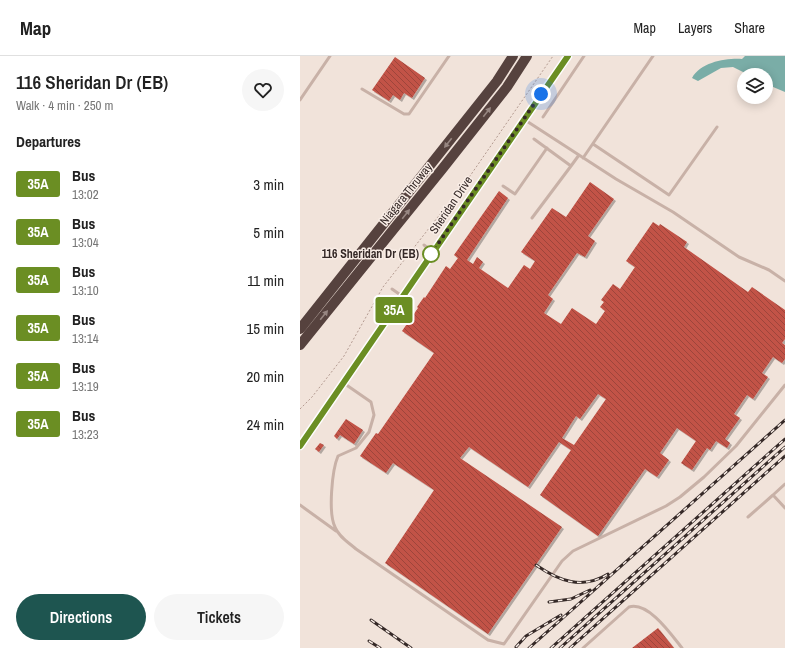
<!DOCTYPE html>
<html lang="en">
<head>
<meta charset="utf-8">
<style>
	:root { --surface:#fff; --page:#f6f6f6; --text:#222; --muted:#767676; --line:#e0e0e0; --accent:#1e5550 }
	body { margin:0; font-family:"Archivo Narrow",sans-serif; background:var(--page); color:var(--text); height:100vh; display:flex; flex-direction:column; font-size:15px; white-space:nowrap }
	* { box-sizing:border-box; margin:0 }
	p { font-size:13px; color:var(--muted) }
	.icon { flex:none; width:22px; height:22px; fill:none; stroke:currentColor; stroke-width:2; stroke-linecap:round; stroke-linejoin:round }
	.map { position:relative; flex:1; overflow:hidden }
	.side { display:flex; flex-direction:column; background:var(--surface); width:300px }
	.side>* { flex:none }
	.badge { padding:0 8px; border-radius:3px; font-size:14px; line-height:26px }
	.buttons { position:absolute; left:437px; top:12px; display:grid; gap:8px }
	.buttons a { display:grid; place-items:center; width:36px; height:36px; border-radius:50%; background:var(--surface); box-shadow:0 2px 10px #0003; font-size:20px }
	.you { position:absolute; width:20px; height:20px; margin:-10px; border:3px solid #fff; border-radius:50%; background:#1a73e8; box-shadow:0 0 0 6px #1a73e833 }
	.map>.badge { position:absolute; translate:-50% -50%; box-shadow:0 0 0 2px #fff }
	h2 { padding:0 16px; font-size:15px; line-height:36px }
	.round { display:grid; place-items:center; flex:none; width:42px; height:42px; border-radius:21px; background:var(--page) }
	.head { display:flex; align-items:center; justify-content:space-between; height:68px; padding:0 16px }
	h1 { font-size:19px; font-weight:600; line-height:30px }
	.primary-button { display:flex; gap:8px; margin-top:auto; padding:8px 16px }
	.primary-button a { flex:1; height:46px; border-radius:24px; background:var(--accent); color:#fff; font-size:16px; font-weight:600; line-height:46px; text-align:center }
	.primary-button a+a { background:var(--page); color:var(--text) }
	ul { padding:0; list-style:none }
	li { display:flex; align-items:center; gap:12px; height:48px; padding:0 16px }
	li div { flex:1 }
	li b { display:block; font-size:15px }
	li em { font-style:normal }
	li .badge { min-width:44px; font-weight:700; text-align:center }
	header { display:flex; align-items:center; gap:24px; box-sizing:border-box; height:56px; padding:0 20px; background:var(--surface); border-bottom:1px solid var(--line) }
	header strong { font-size:19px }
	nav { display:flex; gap:22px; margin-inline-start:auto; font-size:14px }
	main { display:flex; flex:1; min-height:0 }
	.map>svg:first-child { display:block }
	.water { fill:#7aada7 }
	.building { fill:url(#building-back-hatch); fill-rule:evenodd; filter:url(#shadow) }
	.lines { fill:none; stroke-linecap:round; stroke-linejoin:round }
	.path { stroke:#b49b91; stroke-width:1; stroke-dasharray:2 2; stroke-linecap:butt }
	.lane { stroke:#c8b1a7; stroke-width:3 }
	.secondary { stroke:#9c8078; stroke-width:8 }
	.highway { stroke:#56423e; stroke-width:10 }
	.rail-casing { stroke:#352927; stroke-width:3 }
	.rail { stroke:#f9ede6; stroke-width:1.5; stroke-dasharray:4.5; stroke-linecap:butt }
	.oneway { fill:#978681 }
	.line-casing { stroke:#fff; stroke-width:9 }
	.line { stroke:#6b8e23; stroke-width:6 }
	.walk { stroke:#352927; stroke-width:4; stroke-dasharray:0 7.2 }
	.stop-dot { fill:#fff; stroke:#6b8e23; stroke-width:2 }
	.labels { text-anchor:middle; stroke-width:3; stroke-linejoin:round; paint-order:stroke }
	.street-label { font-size:12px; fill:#352927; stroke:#f9ede6 }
	.stop-label { font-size:12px; font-weight:bold; fill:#352927; stroke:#f9ede6; text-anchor:end }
</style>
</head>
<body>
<header>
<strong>Map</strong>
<nav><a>Map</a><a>Layers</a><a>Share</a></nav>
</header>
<main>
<section class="side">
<div class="head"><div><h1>116 Sheridan Dr (EB)</h1><p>Walk · 4 min · 250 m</p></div><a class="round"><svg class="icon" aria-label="heart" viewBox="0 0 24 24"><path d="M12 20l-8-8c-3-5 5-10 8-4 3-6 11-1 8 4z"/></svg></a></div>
<h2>Departures</h2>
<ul>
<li><span class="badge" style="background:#6b8e23;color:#fff">35A</span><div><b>Bus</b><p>13:02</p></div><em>3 min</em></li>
<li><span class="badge" style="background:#6b8e23;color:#fff">35A</span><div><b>Bus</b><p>13:04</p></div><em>5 min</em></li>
<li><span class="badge" style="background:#6b8e23;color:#fff">35A</span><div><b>Bus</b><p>13:10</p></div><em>11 min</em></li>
<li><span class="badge" style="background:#6b8e23;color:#fff">35A</span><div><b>Bus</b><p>13:14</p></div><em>15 min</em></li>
<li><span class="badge" style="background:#6b8e23;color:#fff">35A</span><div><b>Bus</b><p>13:19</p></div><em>20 min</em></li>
<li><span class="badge" style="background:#6b8e23;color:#fff">35A</span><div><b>Bus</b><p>13:23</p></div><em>24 min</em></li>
</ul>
<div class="primary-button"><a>Directions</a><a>Tickets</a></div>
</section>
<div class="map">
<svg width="485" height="592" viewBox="0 0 485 592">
	<defs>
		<pattern id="building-back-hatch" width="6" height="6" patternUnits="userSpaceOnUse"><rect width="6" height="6" fill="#c25246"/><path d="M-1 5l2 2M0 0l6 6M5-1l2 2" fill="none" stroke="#9e443a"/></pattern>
		<filter id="shadow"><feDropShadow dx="2" dy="2" stdDeviation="0" flood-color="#0004"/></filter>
	</defs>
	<rect width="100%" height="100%" fill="#f1e3da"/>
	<!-- water -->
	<path class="water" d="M445,0H485V36L466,28V19H449L433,11L421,12L398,25L392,22C401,6 426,2 442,3Z"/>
	<!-- building -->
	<path class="building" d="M95,1L125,22L112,42L104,37L100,44L93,39L89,45L72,34Z
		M290,126L314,143L288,180L295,185L285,201L277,197L248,239L253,243L244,257L261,268L272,252L296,268L305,255L300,251L304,246L301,244L313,228L320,233L335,211L326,205L353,166L359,170L360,168L387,186L384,191L448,236L452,231L485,254V283L482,287L485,289V303L482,307L473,301L462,317L468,321L453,343L447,339L434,358L440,362L425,383L430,387L427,392L416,385L410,394L407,392L392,414L381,407L396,385L377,372L360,397L369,404L357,421L345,413L298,480L240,439L271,394L259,386L228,431L169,391L160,402L262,471L188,578L85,507L134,434L93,407L86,417L60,400L76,377L78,378L134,297L102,275L118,252L117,251L124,241L125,242L146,210L150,213L158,202L154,199L199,135L208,142L167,204L173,208L177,201L183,206L179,212L208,232L224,209L230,213L235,205L221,196L252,152L266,161ZM298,338L306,343L274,389L262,382L276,360L280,363Z
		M46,363L63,374L54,388L40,379L37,383L34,380Z
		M20,387L24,389L19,396L15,393Z
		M358,572L374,592H332Z"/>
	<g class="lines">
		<!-- path -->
		<path class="path" d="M0,353L12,341L44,300L83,231L170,120L253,0"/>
		<!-- lane -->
		<path class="lane" d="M62,33L104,58H109L149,0
			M0,44L30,0
			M243,61L284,0
			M225,64L316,123L373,156L439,201L469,214L485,225
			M234,83L271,110L279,99
			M293,88L369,139L417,71
			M283,102L353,0
			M203,130L215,138L247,92
			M232,162L271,110
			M124,189L133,196
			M92,233L102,240
			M45,328L71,346L74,359L69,376L56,392L38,400C32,414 28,457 35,471C39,481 48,486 56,493L188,584L204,588L262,505L273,495L366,450L380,441L404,421L436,390L485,329
			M485,428L473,439L485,452
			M0,449L36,475
			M448,461L473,439
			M283,592L329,551C348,545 371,578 382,592"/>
		<!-- secondary -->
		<path class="secondary" d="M0,390L268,0"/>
		<!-- highway -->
		<path class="highway" d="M0,273L197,25L213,0
			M0,289L143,112L207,31L227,0"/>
		<defs>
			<path id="rail" d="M236,509C259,525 282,534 308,518
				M249,546L271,543L290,534
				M71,564L111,592
				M69,585L80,592
				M216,591L226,580L261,559
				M229,592L485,364
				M251,592L485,383
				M260,592L485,391
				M270,592L485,400"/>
		</defs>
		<!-- rail casing -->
		<use href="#rail" class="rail-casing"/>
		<!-- rail -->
		<use href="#rail" class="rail"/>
	</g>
	<!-- one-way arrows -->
	<defs><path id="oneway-solid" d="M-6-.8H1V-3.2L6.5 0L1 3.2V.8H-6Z"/></defs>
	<g class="oneway">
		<use href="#oneway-solid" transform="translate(187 56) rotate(-52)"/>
		<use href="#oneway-solid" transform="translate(148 87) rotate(128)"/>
		<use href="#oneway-solid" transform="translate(106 158) rotate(-51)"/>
		<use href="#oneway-solid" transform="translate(24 259) rotate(-51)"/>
	</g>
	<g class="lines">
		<defs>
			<path id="line" d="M0,390L268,0"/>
		</defs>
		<!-- line casing -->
		<use href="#line" class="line-casing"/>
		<!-- line -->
		<use href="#line" class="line"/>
		<!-- walk -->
		<path class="walk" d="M131,198L241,38"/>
	</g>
	<!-- markers -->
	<circle class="stop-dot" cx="131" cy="198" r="8"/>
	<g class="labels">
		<!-- street labels -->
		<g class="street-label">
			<text transform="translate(106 138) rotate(-51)" y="4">Niagara Thruway</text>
			<text transform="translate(151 149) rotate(-56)" y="4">Sheridan Drive</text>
		</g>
		<!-- stop labels -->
		<g class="stop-label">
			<text x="119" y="202">116 Sheridan Dr (EB)</text>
		</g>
	</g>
</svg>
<div class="buttons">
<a><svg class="icon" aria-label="layers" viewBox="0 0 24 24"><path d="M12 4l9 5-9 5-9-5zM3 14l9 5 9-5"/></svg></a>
</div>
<div class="you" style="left:241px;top:38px"></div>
<b class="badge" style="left:94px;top:254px;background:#6b8e23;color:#fff">35A</b>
</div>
</main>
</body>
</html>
